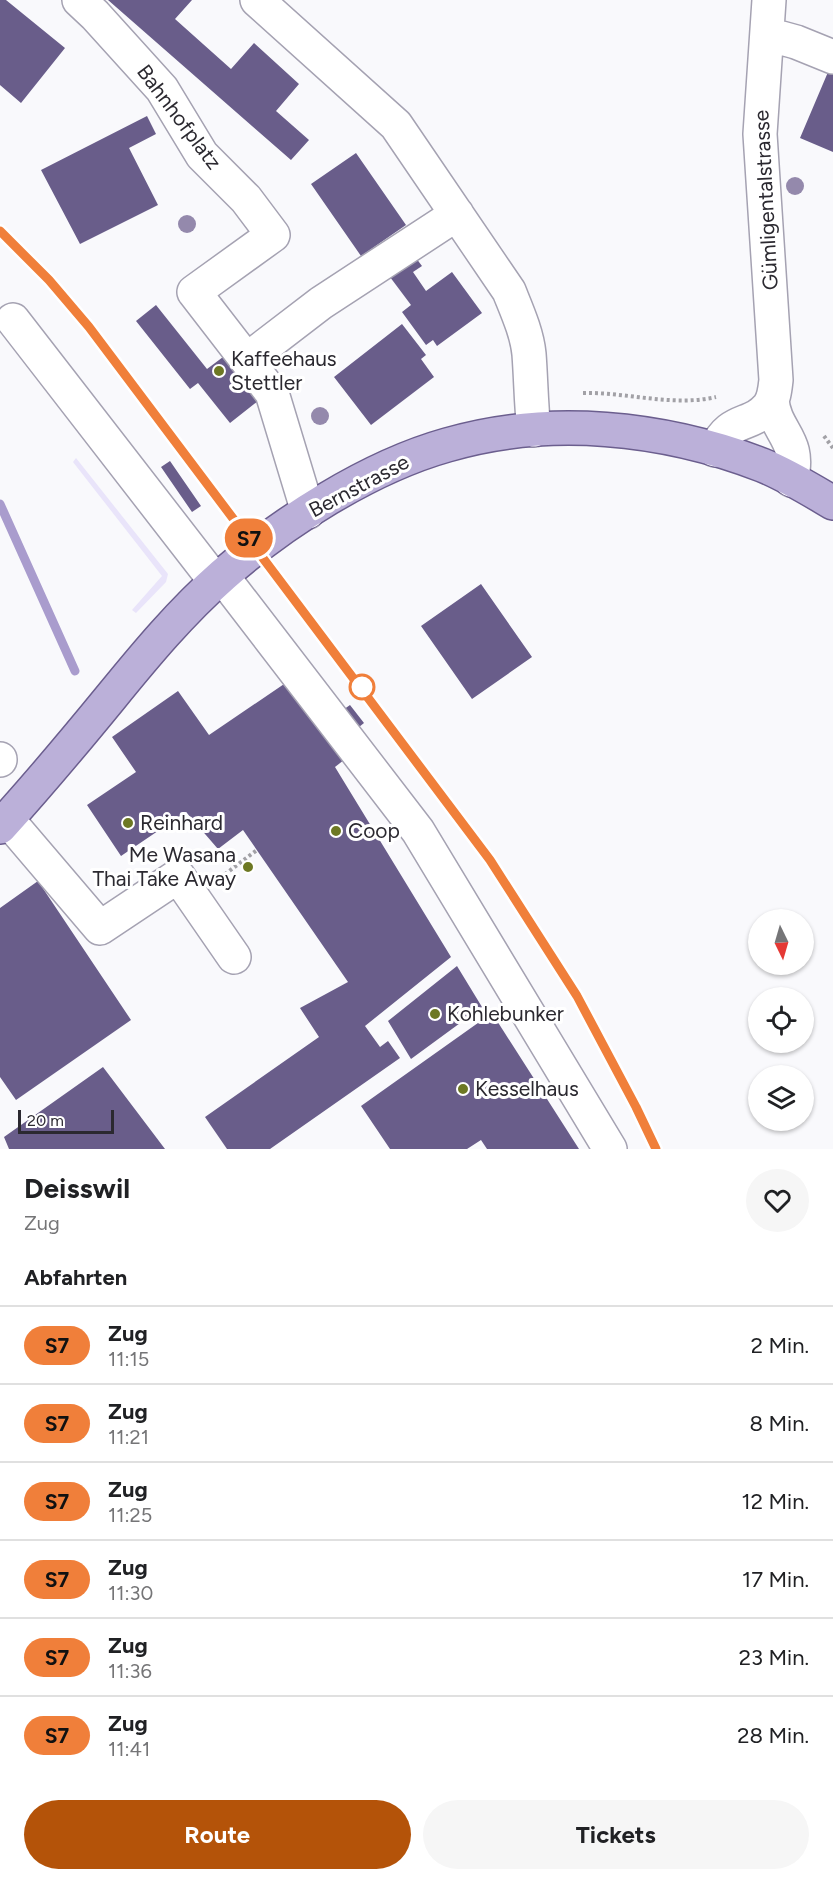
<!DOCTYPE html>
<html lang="de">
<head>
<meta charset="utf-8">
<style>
	:root { --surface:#fff; --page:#f6f6f6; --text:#202124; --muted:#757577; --line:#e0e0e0; --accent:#b45309 }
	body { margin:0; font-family:Figtree,sans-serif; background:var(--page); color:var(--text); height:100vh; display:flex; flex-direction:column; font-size:22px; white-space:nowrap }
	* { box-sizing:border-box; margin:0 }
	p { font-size:20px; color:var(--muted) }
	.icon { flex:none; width:33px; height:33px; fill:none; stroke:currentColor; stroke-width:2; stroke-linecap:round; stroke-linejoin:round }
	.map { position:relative; height:1149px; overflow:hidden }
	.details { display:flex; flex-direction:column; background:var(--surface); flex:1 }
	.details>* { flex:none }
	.badge { padding:0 12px; border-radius:20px; font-size:21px; line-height:39px }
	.needle { width:39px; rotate:175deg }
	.tools { position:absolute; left:748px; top:909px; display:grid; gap:12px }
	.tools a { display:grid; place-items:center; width:66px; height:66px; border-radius:50%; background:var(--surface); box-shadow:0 2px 4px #0004; font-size:30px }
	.scale { position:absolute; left:18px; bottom:15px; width:96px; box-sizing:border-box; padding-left:6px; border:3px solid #2b2930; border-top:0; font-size:16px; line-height:21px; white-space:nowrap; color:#2b2930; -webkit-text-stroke:4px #fff; paint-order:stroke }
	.map>.badge { position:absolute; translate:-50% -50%; box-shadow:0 0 0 3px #fff }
	h2 { padding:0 24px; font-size:22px; line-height:54px }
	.round { display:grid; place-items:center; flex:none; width:63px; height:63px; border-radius:32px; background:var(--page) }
	.summary { display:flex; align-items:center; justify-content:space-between; height:102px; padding:0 24px }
	h1 { font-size:28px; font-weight:700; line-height:45px }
	.button { display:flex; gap:12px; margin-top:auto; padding:12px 24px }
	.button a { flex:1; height:69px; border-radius:36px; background:var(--accent); color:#fff; font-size:24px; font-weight:700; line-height:69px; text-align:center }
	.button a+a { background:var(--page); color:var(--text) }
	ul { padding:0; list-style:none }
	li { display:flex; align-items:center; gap:18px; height:78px; padding:0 24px; border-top:2px solid var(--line) }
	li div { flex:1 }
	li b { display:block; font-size:22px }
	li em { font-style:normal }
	li .badge { min-width:66px; font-weight:700; text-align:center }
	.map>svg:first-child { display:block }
	.green { fill:#e9e4fa }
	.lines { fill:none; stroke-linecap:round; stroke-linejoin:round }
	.stream { stroke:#a99ccd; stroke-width:9 }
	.building { fill:#695d8a }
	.minor-casing { stroke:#a5a2b2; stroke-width:36 }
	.major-casing { stroke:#6b5e8e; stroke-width:36 }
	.path { stroke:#a2a1a6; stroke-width:4; stroke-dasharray:3 3; stroke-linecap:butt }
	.minor { stroke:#fff; stroke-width:33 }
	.major { stroke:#bbb0d9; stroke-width:33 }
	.rail { stroke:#737177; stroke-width:4.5; stroke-dasharray:8 8; stroke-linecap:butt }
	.tree { fill:#9489ac }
	.line-casing { stroke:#fff; stroke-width:14 }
	.line { stroke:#f07f3a; stroke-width:9 }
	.poi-dot { fill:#6d7823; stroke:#fff; stroke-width:2 }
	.stop-dot { fill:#fff; stroke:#f07f3a; stroke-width:3 }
	.labels { text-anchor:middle; stroke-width:6; stroke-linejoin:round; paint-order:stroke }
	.street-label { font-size:21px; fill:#2b2930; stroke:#fff }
	.poi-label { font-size:21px; fill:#2b2930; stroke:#fff; text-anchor:start }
</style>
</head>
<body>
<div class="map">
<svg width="833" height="1149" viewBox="0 0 833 1149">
	<rect width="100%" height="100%" fill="#f9f9fc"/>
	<!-- green -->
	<path class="green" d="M76,458L168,574L166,582L136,613L132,610L162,576L73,462Z"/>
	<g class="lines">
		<!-- stream -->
		<path class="stream" d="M0,504L75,671"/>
	</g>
	<!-- building -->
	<path class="building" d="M0,0H6L65,48L21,103L0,85Z
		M108,0H192L175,19L231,69L254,43L299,84L276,111L309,140L291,160Z
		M831,65L833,66V152L800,138Z
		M147,116L156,134L129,148L158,205L80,244L41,170Z
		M356,153L406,225L361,256L311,184Z
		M413,254L422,266L413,272L426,291L452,272L482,313L437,346L433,340L426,345L402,312L411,305L387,273Z
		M156,305L207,369L223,357L258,401L230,423L198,383L190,389L136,321Z
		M402,324L426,355L421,359L434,377L371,425L334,377Z
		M170,461L201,506L192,512L161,467Z
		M481,584L532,657L472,699L421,626Z
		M290,680L349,756L335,767L451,957L365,1026L380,1047L388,1041L400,1058L270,1149H227L205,1117L319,1037L300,1008L348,982L243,830L218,849L186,812L121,856L87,805L136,772L112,737L178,691L209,735Z
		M350,705L364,723L354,731L340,712Z
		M38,881L131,1020L16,1100L0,1077V908Z
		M457,966L482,1007L411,1059L388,1021Z
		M492,1013L579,1149H487L481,1140L467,1149H390L361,1106Z
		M103,1067L165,1149H9L4,1137Z"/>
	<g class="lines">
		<defs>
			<path id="minor" d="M79,0L95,15L162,89L202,155L246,199L273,235L194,292L272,393L308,512
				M257,0L396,125L509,291C517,311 527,333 529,354C531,380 531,405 534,430
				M767,34L796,42L833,57
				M13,320L216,582
				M248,359L321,303L457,214
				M772,400C775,433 802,439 791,480
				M715,450C730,416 750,428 768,407C774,400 775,389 776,380L760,134L769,0
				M222,576L418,831L610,1149
				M0,760V759
				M7,819L100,928L178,876L234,957"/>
			<path id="major" d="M0,827C38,785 75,741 111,697C146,654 181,612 223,575C283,522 369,467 447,445C549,415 664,427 762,465C787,475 811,490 833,503"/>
		</defs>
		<!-- minor casing -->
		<use href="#minor" class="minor-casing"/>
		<!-- major casing -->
		<use href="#major" class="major-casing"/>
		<!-- path -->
		<path class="path" d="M583,393C627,392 672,407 716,397
			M824,436L833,448
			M220,878L257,850"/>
		<!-- minor -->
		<use href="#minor" class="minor"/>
		<!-- major -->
		<use href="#major" class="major"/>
		<!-- rail -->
		<path class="rail" d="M0,231L49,280L89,327L491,860L577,996L636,1107L656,1149"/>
	</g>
	<!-- trees -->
	<g class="tree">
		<circle cx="795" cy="186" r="9"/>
		<circle cx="187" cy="224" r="9"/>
		<circle cx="320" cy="416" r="9"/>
	</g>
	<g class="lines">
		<defs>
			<path id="line" d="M0,231L49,280L89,327L490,860L577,996L636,1107L656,1149"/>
		</defs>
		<!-- line casing -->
		<use href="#line" class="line-casing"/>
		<!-- line -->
		<use href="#line" class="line"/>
	</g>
	<!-- markers -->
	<g class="poi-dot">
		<circle cx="219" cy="371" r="6"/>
		<circle cx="128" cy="823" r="6"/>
		<circle cx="336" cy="831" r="6"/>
		<circle cx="248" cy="867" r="6"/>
		<circle cx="435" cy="1014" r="6"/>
		<circle cx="463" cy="1089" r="6"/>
	</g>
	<circle class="stop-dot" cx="362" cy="687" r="12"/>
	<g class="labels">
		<!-- street labels -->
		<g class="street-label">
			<text transform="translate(179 117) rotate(53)" y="7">Bahnhofplatz</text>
			<text transform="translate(766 200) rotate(-93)" y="7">Gümligentalstrasse</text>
			<text transform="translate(359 486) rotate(-28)" y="7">Bernstrasse</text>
		</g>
		<!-- poi labels -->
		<g class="poi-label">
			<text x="231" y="366">Kaffeehaus<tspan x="231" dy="24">Stettler</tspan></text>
			<text x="140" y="830">Reinhard</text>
			<text x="348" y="838">Coop</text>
			<text x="236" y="862" text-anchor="end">Me Wasana<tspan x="236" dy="24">Thai Take Away</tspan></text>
			<text x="447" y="1021">Kohlebunker</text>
			<text x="475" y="1096">Kesselhaus</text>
		</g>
	</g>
</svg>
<div class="tools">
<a><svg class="needle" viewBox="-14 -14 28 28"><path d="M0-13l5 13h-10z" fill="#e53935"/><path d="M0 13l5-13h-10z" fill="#757577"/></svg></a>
<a><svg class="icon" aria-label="locate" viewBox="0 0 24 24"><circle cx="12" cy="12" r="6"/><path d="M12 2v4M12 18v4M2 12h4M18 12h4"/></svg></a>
<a><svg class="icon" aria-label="layers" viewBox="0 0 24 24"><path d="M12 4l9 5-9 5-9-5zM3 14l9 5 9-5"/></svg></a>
</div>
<div class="scale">20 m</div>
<b class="badge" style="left:249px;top:538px;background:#f07f3a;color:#111">S7</b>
</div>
<section class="details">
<div class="summary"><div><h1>Deisswil</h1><p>Zug</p></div><a class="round"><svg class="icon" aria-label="heart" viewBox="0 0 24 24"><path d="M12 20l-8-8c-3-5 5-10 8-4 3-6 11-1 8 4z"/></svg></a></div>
<h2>Abfahrten</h2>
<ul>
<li><span class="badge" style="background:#f07f3a;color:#111">S7</span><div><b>Zug</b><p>11:15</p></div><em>2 Min.</em></li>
<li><span class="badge" style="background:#f07f3a;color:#111">S7</span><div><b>Zug</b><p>11:21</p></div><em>8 Min.</em></li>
<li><span class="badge" style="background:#f07f3a;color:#111">S7</span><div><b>Zug</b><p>11:25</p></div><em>12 Min.</em></li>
<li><span class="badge" style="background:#f07f3a;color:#111">S7</span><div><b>Zug</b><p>11:30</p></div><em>17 Min.</em></li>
<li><span class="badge" style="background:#f07f3a;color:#111">S7</span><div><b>Zug</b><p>11:36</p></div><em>23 Min.</em></li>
<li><span class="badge" style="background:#f07f3a;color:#111">S7</span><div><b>Zug</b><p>11:41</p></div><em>28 Min.</em></li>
</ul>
<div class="button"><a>Route</a><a>Tickets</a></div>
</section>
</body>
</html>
